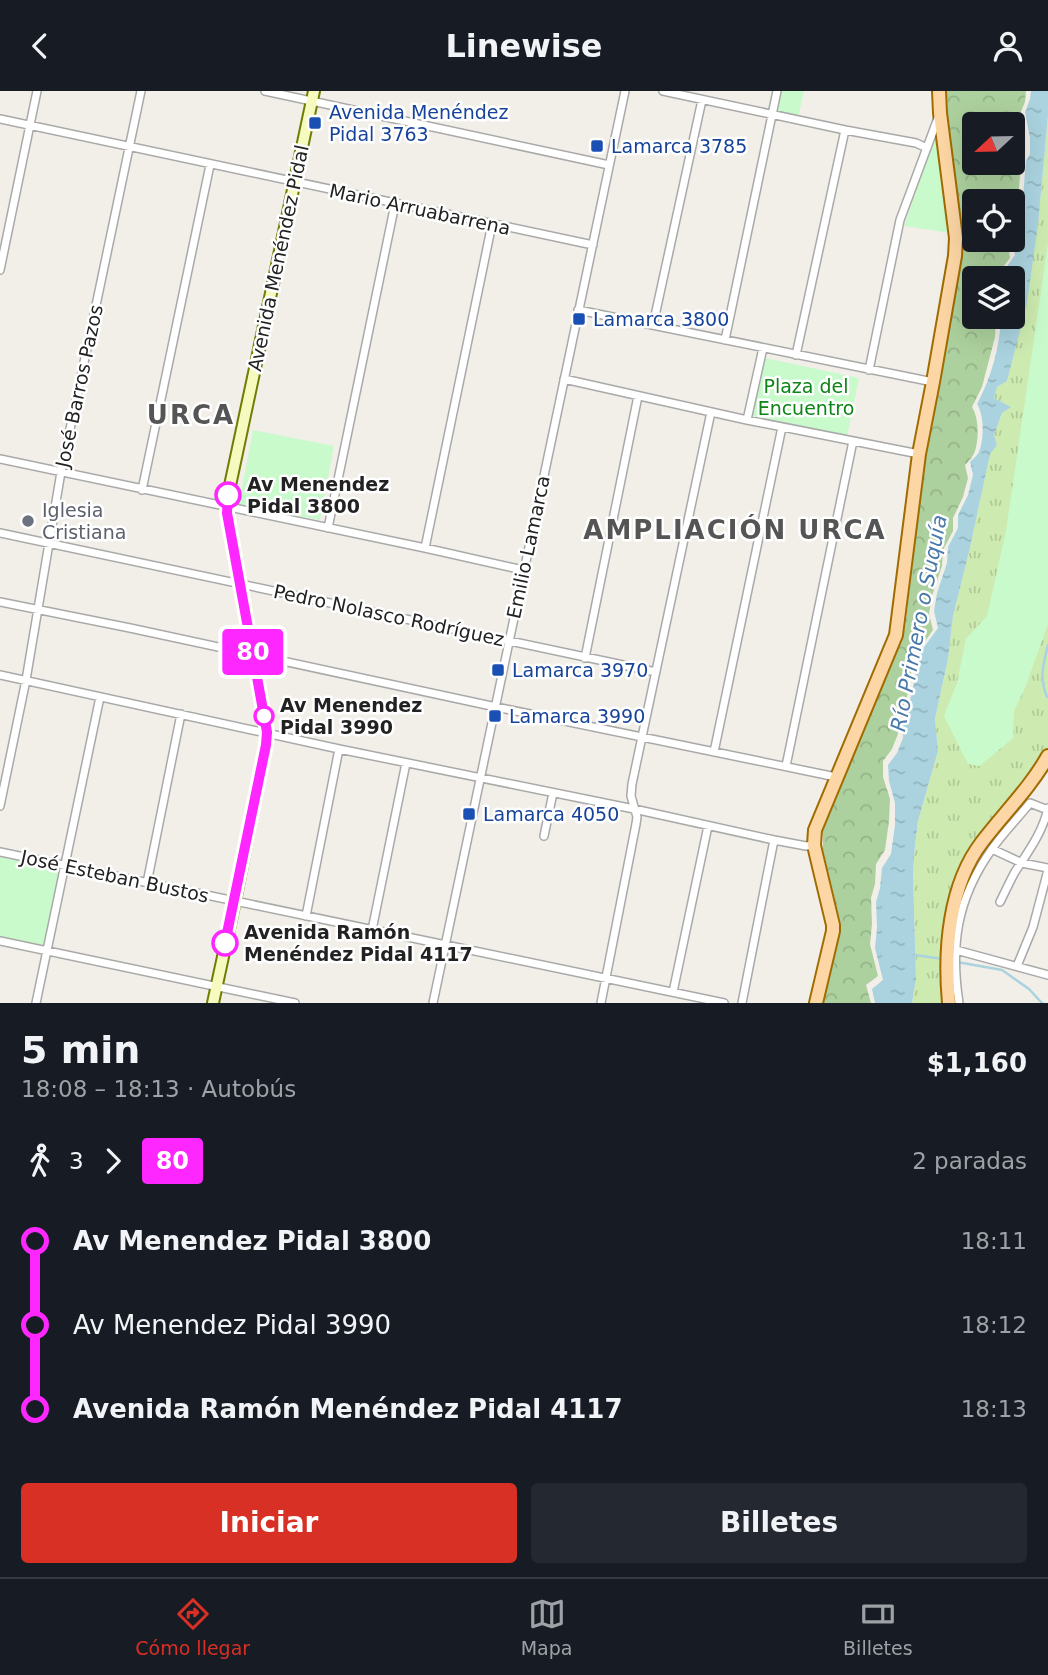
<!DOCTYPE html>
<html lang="es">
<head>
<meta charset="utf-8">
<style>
	:root { --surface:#171b24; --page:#242831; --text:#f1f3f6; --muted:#9ea1a6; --line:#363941; --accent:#d93025 }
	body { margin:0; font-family:"DejaVu Sans",sans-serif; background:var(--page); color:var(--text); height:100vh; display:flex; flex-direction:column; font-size:26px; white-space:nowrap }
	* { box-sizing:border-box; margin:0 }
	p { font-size:23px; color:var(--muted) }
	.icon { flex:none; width:38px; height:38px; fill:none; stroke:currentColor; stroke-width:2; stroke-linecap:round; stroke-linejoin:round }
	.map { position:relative; height:912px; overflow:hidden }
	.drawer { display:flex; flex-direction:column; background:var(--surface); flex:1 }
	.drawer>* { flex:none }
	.badge { padding:0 14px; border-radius:5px; font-size:24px; line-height:46px }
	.needle { width:46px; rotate:248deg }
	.buttons { position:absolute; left:962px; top:21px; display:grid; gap:14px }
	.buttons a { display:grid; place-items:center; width:63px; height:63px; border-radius:7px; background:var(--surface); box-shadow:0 7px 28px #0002; font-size:35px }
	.map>.badge { position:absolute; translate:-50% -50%; box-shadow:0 0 0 4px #fff }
	.legs { display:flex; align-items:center; gap:10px; height:77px; padding:0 21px; font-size:23px }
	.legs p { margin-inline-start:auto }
	.overview { display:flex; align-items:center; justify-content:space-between; height:119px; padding:0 21px }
	h1 { font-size:38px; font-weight:700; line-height:52px }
	.button { display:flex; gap:14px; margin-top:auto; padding:14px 21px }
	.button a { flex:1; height:80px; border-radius:7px; background:var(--accent); color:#fff; font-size:28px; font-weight:700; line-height:80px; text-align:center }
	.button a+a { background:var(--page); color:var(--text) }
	ul { padding:0 21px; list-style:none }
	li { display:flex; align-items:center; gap:24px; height:84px; font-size:26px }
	li i { display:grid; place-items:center; width:10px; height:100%; margin:0 9px; background:currentColor }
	li i::after { content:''; width:18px; height:18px; margin:-9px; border:5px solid; border-radius:50%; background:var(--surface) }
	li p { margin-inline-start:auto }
	li:first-child i { background:linear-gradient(#0000 50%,currentColor 0) }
	li:last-child i { background:linear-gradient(currentColor 50%,#0000 0) }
	header { display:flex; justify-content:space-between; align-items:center; height:91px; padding:0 21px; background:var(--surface); font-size:32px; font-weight:700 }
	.dock { display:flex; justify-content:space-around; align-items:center; height:98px; border-top:2px solid var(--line); background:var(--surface); font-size:19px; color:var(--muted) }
	.dock a { display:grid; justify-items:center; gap:4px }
	.dock .on { color:var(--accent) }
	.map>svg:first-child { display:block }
	.grass { fill:url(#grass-tufts) }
	.forest { fill:url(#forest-crowns); fill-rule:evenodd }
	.park { fill:#c8facc }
	.water { fill:url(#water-ripples) }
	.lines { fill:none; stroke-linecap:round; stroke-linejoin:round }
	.stream { stroke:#aad3df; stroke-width:2.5 }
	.street-casing { stroke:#a9a9a9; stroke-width:10 }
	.secondary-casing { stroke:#707d05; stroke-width:14 }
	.primary-casing { stroke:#a06b00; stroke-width:16 }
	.street { stroke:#fff; stroke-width:7 }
	.secondary { stroke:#f7fabf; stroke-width:10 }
	.primary { stroke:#fcd6a4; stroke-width:12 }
	.line-1-casing { stroke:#fff; stroke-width:16 }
	.line-1 { stroke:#fe27ff; stroke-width:10 }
	.transit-dot { fill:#1a4fb4; stroke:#fff; stroke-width:2.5 }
	.stop-1-dot { fill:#fff; stroke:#fe27ff; stroke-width:3.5 }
	.worship-dot { fill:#6b7280; stroke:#fff; stroke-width:2.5 }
	.labels { text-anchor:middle; stroke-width:5; stroke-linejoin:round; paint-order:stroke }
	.transit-label { font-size:19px; fill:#164399; stroke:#fff; text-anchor:start }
	.street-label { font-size:19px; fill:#222; stroke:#fff }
	.park-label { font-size:19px; fill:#0c8416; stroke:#fff }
	.stop-label { font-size:19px; font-weight:bold; fill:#222; stroke:#fff; text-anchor:start }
	.worship-label { font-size:19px; fill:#5b616d; stroke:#fff; text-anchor:start }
	.water-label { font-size:21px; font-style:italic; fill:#4a7aab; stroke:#fff }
	.district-label { font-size:26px; font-weight:bold; letter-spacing:2px; fill:#555; stroke:#fff }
</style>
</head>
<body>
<header><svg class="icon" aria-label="back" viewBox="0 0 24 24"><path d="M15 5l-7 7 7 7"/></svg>Linewise<svg class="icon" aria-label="person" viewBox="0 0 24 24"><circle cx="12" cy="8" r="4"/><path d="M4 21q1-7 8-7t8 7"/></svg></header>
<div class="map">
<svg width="1048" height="912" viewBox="0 0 1048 912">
	<defs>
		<pattern id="grass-tufts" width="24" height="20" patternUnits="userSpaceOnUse" patternTransform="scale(1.75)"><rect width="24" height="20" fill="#cdebb0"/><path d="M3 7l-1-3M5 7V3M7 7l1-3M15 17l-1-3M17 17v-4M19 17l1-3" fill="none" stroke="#b0c997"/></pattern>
		<pattern id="forest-crowns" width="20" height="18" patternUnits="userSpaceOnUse" patternTransform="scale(1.75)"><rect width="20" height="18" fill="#add19e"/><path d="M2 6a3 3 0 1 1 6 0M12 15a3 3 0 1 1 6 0" fill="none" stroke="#95b388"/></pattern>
		<pattern id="water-ripples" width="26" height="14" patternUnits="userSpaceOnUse" patternTransform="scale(1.75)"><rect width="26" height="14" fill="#aad3df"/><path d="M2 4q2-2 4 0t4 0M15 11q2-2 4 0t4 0" fill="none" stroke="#92b5bf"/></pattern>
	</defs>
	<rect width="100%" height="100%" fill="#f2efe9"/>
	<!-- grass -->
	<path class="grass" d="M1048,25V665L965,780L949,912H912L916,888L913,783L915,754L918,730L938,660L935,629L948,568L953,525L969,461L990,362L997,354L994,344L1002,322L1010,316L994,307L997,296L1007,290L1038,134Z"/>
	<!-- forest -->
	<path class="forest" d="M945,0H1026L1025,11L1020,23L1025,50V66L1021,73L1018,108L1013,123V110H975V149H1007L1010,167L1003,176L1000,187H975V226H996L995,246L982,296L972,316C979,327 979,348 975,360C973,366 969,370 965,374L968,387L963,406L953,427V440L943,459L942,475L932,505L929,523L933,539L914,566L907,606L898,628V643L892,658L883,670V686L890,708L889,730L885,759L876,773L875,793L871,807L872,833L870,853L878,885L866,894L871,912H823L841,834L823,759V739L905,538L923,383L960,152ZM975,33H1013V72H975Z"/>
	<!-- park -->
	<path class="park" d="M780,0H804L798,27L775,22Z
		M937,39L951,142L904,135Z
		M1048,152V533L1025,597L1014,620L1013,647L980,675L968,673L944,625L957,592L966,548L987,525L1006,440Z
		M765,267L859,287L847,345L752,325Z
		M253,339L334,355L320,429L239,413Z
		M0,761L63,774L46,860L0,850Z"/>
	<!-- water -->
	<path class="water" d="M1031,0H1048V25L1038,134L1027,212L1007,290L997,296L994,307L1011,316L1002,322L994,344L997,354L990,363L969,461L953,525L948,568L935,628L938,660L918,730L915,754L913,783L916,888L912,912H875L872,898L883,889L875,857L877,837L876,811L880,797L882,777L891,763L895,734V712L889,690L888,674L897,662L903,647V626L912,603L919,563L938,537L934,520L937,502L947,472L948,456L958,437V424L968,404L973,384L970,371C974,367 979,363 980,358C984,345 984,324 977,313C991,287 1000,256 1001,226H1013V187H1004L1008,174L1015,164L1012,149L1023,105L1026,70L1030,63V47L1025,21L1030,8Z"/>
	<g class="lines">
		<!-- stream -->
		<path class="stream" d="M1047,606C1039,586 1043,575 1048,554
			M915,864L943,868
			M957,871L1002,879L1029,898L1042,912"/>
		<defs>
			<path id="street" d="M265,0L609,74
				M663,0L845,39L916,52L927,57
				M0,28L593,154
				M0,179L37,0
				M578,219L933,291
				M653,234L702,9
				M725,249L777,0
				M796,264L845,39
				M869,279L900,129L938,27
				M564,288L747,329L919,363
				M747,329L763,257
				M0,368L425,457L523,479
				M142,399L210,74
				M328,437L395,113
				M0,442L656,581
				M425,457L492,133
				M0,511L130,537L496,616L836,686
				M585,567L638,305
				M0,584L339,658L634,718L774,749L806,755L814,754
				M714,661L782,336
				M786,675L853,350
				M0,715L26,589L61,381L141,0
				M544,745L553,702
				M992,758L1022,772L1048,777
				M0,761L724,912
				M147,792L181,623
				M1000,811C1005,801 1010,790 1015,781C1028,761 1043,741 1048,717
				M306,825L339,658
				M372,839L406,672
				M0,850L295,912
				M956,859L1048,884
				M1017,875L1033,836L1048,779
				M673,901L708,735
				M36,912L100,606
				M433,912L625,0
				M601,912L636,733L637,726L631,705L632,693L711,321
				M742,912L774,749
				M959,912C950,854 957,807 992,758C1003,742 1018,727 1030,712L1048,719"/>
			<path id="secondary" d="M213,912L235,810L267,648L265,629L227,422L228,404L314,0"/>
			<path id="primary" d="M816,912L833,840V834L816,763L814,754L815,739L896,544L919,363L933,291L955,165L956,147L940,22L939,0
				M949,912C944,859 949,794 982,751C1004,722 1030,697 1048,665"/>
		</defs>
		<!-- street casing -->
		<use href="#street" class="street-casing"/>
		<!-- secondary casing -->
		<use href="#secondary" class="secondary-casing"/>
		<!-- primary casing -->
		<use href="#primary" class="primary-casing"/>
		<!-- street -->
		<use href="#street" class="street"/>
		<!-- secondary -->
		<use href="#secondary" class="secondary"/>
		<!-- primary -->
		<use href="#primary" class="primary"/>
	</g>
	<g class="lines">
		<defs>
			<path id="line-1" d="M225,852L266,654L267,641L227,422L228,404"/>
		</defs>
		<!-- line-1 casing -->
		<use href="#line-1" class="line-1-casing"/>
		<!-- line-1 -->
		<use href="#line-1" class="line-1"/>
	</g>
	<!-- markers -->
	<g class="transit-dot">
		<rect x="308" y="25" width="14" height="14" rx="3.5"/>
		<rect x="590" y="48" width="14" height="14" rx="3.5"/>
		<rect x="572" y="221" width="14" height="14" rx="3.5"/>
		<rect x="491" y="572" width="14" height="14" rx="3.5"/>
		<rect x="488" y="618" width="14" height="14" rx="3.5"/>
		<rect x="462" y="716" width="14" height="14" rx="3.5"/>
	</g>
	<g class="stop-1-dot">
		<circle cx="228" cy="404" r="12"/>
		<circle cx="264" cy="625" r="9"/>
		<circle cx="225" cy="852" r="12"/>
	</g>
	<circle class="worship-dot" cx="28" cy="430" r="7"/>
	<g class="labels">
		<!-- transit labels -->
		<g class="transit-label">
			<text x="329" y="28">Avenida Menéndez<tspan x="329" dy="22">Pidal 3763</tspan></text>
			<text x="611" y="62">Lamarca 3785</text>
			<text x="593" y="235">Lamarca 3800</text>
			<text x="512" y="586">Lamarca 3970</text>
			<text x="509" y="632">Lamarca 3990</text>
			<text x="483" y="730">Lamarca 4050</text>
		</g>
		<!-- street labels -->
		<g class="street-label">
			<text transform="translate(420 118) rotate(12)" y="7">Mario Arruabarrena</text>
			<text transform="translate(278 167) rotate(-78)" y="7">Avenida Menéndez Pidal</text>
			<text transform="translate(79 295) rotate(-78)" y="7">José Barros Pazos</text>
			<text transform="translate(528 456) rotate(-78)" y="7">Emilio Lamarca</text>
			<text transform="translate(389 524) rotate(12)" y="7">Pedro Nolasco Rodríguez</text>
			<text transform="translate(115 785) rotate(12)" y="7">José Esteban Bustos</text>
		</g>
		<!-- park labels -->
		<g class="park-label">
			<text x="806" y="302">Plaza del<tspan x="806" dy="22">Encuentro</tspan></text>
		</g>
		<!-- stop labels -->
		<g class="stop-label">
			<text x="247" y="400">Av Menendez<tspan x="247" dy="22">Pidal 3800</tspan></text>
			<text x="280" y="621">Av Menendez<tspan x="280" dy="22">Pidal 3990</tspan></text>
			<text x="244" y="848">Avenida Ramón<tspan x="244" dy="22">Menéndez Pidal 4117</tspan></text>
		</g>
		<!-- worship labels -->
		<g class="worship-label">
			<text x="42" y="426">Iglesia<tspan x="42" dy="22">Cristiana</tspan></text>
		</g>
		<!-- water labels -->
		<g class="water-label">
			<text transform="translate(919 532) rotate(-79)" y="7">Río Primero o Suquía</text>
		</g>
		<!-- district labels -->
		<g class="district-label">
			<text x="191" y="333">URCA</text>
			<text x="735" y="448">AMPLIACIÓN URCA</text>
		</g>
	</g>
</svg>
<div class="buttons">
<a><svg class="needle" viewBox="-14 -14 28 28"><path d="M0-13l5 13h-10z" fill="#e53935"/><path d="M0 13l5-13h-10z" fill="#9ea1a6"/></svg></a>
<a><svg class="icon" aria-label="locate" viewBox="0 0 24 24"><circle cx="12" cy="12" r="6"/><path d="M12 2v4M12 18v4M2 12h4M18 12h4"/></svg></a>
<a><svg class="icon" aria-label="layers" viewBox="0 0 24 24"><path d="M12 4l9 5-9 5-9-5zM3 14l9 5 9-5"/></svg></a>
</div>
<b class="badge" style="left:253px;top:561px;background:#fe27ff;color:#fff">80</b>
</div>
<section class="drawer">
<div class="overview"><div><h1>5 min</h1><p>18:08 – 18:13 · Autobús</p></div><b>$1,160</b></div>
<div class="legs"><svg class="icon" aria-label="walk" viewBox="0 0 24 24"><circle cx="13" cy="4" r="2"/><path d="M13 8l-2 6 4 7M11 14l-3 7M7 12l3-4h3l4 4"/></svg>3<svg class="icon" aria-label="forward" viewBox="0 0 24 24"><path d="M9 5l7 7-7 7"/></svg><b class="badge" style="background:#fe27ff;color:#fff">80</b><p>2 paradas</p></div>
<ul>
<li><i style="color:#fe27ff"></i><b>Av Menendez Pidal 3800</b><p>18:11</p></li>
<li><i style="color:#fe27ff"></i><span>Av Menendez Pidal 3990</span><p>18:12</p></li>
<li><i style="color:#fe27ff"></i><b>Avenida Ramón Menéndez Pidal 4117</b><p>18:13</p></li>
</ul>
<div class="button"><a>Iniciar</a><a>Billetes</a></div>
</section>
<nav class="dock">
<a class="on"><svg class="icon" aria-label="directions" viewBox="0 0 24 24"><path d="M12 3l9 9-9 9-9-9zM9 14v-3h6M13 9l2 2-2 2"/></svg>Cómo llegar</a>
<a><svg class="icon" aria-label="map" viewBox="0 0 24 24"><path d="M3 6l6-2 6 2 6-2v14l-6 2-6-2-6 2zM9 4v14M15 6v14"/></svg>Mapa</a>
<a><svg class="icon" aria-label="tickets" viewBox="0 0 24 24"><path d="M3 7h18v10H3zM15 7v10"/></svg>Billetes</a>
</nav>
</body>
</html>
